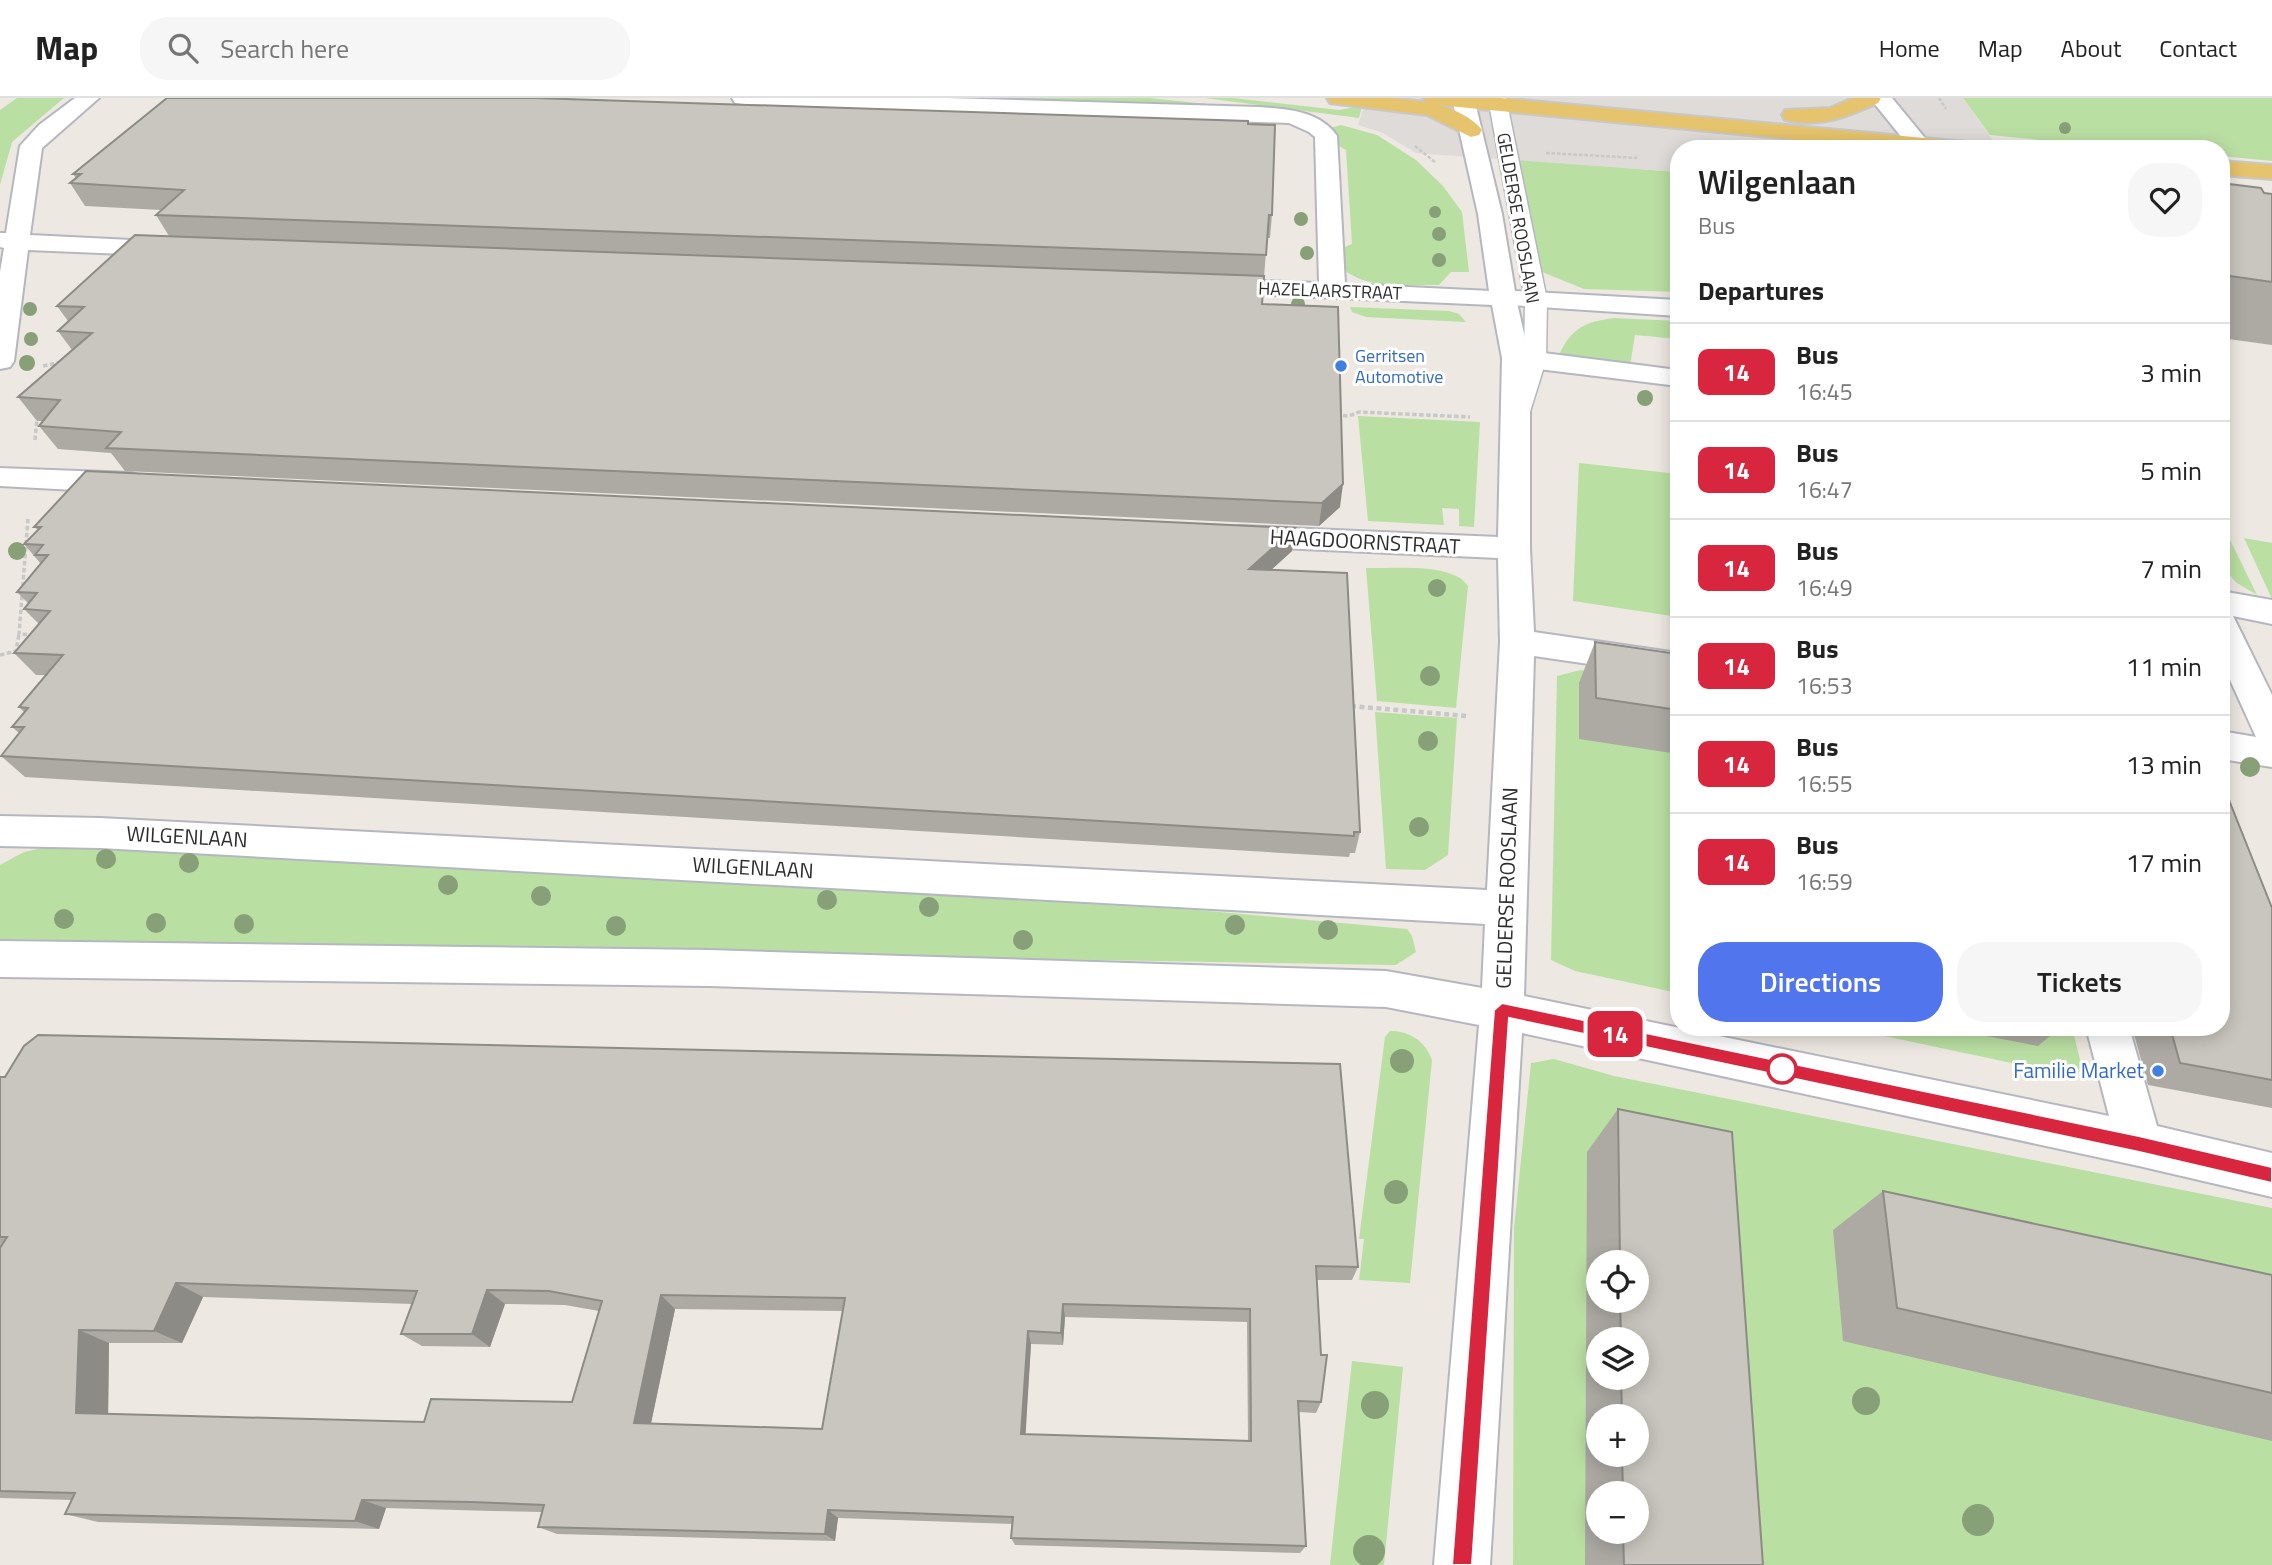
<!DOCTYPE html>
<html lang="en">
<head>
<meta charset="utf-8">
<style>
	:root { --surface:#fff; --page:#f6f6f6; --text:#222; --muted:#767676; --line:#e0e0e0; --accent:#5075ec }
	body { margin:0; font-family:"Titillium Web",sans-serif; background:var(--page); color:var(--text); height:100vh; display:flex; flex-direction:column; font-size:26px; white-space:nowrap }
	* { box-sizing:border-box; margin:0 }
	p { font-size:23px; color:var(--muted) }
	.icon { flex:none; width:38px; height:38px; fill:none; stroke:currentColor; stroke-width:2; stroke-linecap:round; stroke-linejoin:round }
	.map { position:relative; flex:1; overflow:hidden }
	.sheet { position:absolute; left:1670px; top:42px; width:560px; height:896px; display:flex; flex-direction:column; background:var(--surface); border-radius:28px; box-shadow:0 4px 18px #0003 }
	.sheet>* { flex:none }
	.badge { padding:0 14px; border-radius:10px; font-size:24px; line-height:46px }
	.tools { position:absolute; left:1586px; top:1152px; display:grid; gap:14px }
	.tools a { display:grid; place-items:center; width:63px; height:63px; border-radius:50%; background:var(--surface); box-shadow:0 4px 18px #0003; font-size:35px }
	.map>.badge { position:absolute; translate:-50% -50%; box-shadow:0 0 0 4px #fff }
	h2 { padding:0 28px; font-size:26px; line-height:63px }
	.round { display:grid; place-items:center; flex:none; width:74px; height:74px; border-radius:28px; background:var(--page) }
	.summary { display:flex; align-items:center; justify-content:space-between; height:119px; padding:0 28px }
	h1 { font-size:33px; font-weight:600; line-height:52px }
	.primary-button { display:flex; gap:14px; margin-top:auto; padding:14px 28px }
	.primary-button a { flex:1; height:80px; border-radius:28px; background:var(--accent); color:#fff; font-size:28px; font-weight:600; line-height:80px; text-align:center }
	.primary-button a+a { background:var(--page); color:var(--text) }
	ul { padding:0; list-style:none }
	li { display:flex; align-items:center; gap:21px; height:98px; padding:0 28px; border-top:2px solid var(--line) }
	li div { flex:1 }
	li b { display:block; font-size:26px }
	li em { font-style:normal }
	li .badge { min-width:77px; font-weight:700; text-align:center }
	header { display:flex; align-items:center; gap:42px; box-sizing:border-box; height:98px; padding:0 35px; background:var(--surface); border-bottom:2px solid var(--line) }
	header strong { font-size:33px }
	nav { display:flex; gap:38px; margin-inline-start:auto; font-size:24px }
	.search { width:490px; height:63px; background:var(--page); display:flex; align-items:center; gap:18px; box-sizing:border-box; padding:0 24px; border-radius:28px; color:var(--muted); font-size:26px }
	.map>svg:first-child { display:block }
	.green { fill:#badfa3; fill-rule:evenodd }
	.plaza { fill:#dedbd8 }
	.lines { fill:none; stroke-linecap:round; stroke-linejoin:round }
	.lane-casing { stroke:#b4b7bf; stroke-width:3 }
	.street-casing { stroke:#b4b7bf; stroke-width:4 }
	.secondary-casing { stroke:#b4b7bf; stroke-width:4 }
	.primary-casing { stroke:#c8c8c8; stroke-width:4 }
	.path-far2 { stroke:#c8c8c8; stroke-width:2.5; stroke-dasharray:3.5 2; stroke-linecap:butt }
	.path-far1 { stroke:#c8c8c8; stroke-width:3.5; stroke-dasharray:4.5 2.5; stroke-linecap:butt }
	.path { stroke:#c8c8c8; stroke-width:4.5; stroke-dasharray:5 3.5; stroke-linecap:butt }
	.lane { fill:#fff; fill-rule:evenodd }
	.street { fill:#fff; fill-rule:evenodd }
	.secondary { fill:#fff; fill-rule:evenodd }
	.primary { fill:#e6c46d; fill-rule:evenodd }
	.tree { fill:#87a077 }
	.wall { fill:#adaaa4; fill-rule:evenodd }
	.shaded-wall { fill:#8d8b86 }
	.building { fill:#c9c6bf; stroke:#8d8b86; stroke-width:2; fill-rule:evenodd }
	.line { fill:#d7263d; stroke:#fff; stroke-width:2 }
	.shop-dot { fill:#3f7fe0; stroke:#fff; stroke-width:2.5 }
	.stop-dot { fill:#fff; stroke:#d7263d; stroke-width:3.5 }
	.labels { text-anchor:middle; stroke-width:6; stroke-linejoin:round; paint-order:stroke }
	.far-street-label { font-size:18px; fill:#2d2d2d; stroke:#fff }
	.far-shop-label { font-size:18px; fill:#366cbe; stroke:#fff; text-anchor:start }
	.street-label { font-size:21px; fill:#2d2d2d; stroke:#fff }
	.shop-label { font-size:21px; fill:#366cbe; stroke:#fff; text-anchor:end }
</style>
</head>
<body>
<header>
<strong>Map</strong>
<div class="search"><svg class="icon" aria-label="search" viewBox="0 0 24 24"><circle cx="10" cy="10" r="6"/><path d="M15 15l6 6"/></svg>Search here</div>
<nav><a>Home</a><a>Map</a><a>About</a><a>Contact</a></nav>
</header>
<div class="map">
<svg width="2272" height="1467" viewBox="0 0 2272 1467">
	<rect width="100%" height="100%" fill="#ede8e1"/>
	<!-- green -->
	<path class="green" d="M17,0H64L12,44L0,87V12Z
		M910,0H1149L1285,14Z
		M1205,0H1233L1339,12L1362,8L1359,20Z
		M1963,0H2272V63L2221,58V51H2132L1990,37Z
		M1341,27L1377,37L1416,62L1443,88L1462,114L1469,174H1451L1439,187C1406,186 1366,193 1341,169L1340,151L1352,146L1346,52L1335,46L1330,30Z
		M1516,61L1678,74V194L1584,191L1542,174Z
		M1350,209L1449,213L1459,216L1466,224L1366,219L1352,214Z
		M1614,220L1678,223V241L1635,237L1630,268L1558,260C1570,231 1583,224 1614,220Z
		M1358,318L1480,324L1474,429L1459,428V411L1442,410L1444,427L1368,423Z
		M1579,365L1678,376V519L1573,503Z
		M2221,423L2257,497L2237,485L2221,468Z
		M2244,440L2272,445V501Z
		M1366,470C1394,471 1452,464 1468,488L1456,610L1377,603Z
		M1581,572L1678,586V895L1575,873L1551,862L1557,578Z
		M1375,614L1457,620L1448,757L1425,772L1386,771Z
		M51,748L1197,812L1407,831L1412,838L1416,854L1396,867C931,860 465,849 0,841V767L24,754Z
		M1842,929H2072L2083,974L2059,975Z
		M1390,933C1410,933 1425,943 1432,962L1410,1185L1359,1182L1364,1141H1359L1385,939Z
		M1554,961L1614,978L2272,1110V1467H1513L1514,1130L1531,965ZM1598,1164H1636V1202H1598ZM1598,1241H1636V1279H1598ZM1598,1318H1636V1356H1598ZM1598,1395H1636V1433H1598Z
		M1352,1263L1403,1269L1384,1467H1330Z"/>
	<!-- plaza -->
	<path class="plaza" d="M1367,0H1963L1999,51H1678V74L1416,55L1383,35L1358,27Z"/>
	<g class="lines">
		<defs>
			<path id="lane" d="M1488,0H1506L1547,202L1546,262L1529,317L1525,322H1509L1505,317L1524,262L1525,202Z"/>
			<path id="street" d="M75,0H99L42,50L30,137L172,144L181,146L184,151L181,156L172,158L28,152L14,263L10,269L0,271V174L4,150L0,149V135H6L20,48L39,27Z
				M732,0H946L1259,9C1287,11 1320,13 1337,38L1345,186L1512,194L1516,200L1528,253L1678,272V288L1530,270V450L1534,534L1678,555V579L1534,558L1524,898L2109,1018L2086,929H2129L2157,1028L2272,1055V1099L2139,1068L1522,935L1490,1467H1434L1479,927L1386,909L709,888L0,879V843L709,852L1386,873L1482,890L1485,826L100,750L0,748V718L100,720L1487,792L1500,544L1498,460L1240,448L1229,445L1224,438L1229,431L1240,428L1498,439L1502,260L1492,207L1202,194L1198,189L1202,184L1211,181L1319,185L1315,39L1309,34L1289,25L743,6L735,5Z
				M0,370L131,375L142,378L146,385L142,392L131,395L0,388Z
				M2221,493L2272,502V526L2233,518L2272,597V669L2221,661V633L2256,639L2221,562Z"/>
			<path id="secondary" d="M1452,0H1474L1502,116L1515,193L1678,202V218L1494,206L1490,200L1478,116Z
				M1870,0H1892L1934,51H1911Z"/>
			<path id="primary" d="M1327,0H1391L1426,4L1423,0H1501L1966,44L1974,46L1977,51H1893L1438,7C1454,11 1472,19 1482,32L1479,37L1471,39L1427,17L1338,6L1330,5Z
				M1853,0H1881L1878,5C1846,19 1821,30 1785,22L1782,17L1785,12L1830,10Z
				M2221,63L2272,67V81L2221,77Z"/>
		</defs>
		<!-- lane casing -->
		<use href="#lane" class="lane-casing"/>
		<!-- street casing -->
		<use href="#street" class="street-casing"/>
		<!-- secondary casing -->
		<use href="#secondary" class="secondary-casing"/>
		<!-- primary casing -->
		<use href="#primary" class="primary-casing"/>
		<!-- path-far2 -->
		<path class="path-far2" d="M1939,0L1946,11
			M1415,48L1435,64
			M1546,55L1639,60"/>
		<!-- path-far1 -->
		<path class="path-far1" d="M43,268L62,264
			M1336,317L1349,318L1359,314L1470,319
			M35,342L37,319
			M28,421L19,536L35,537
			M0,557L16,553L19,536"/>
		<!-- path -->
		<path class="path" d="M1351,608L1467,618"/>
		<!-- lane -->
		<use href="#lane" class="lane"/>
		<!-- street -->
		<use href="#street" class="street"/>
		<!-- secondary -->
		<use href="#secondary" class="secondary"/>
		<!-- primary -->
		<use href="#primary" class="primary"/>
	</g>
	<!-- trees -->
	<g class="tree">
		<circle cx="2065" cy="30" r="6"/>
		<circle cx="1435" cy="114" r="6"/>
		<circle cx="1301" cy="121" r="7"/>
		<circle cx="1439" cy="136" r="7"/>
		<circle cx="1307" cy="155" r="7"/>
		<circle cx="1439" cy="162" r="7"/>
		<circle cx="1298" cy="206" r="7"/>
		<circle cx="30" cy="211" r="7"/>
		<circle cx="31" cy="241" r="7"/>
		<circle cx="27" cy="265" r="8"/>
		<circle cx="1645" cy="300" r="8"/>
		<circle cx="17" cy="453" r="9"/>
		<circle cx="1437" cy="490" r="9"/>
		<circle cx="1430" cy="578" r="10"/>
		<circle cx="1428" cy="643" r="10"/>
		<circle cx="2250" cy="669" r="10"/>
		<circle cx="1419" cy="729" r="10"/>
		<circle cx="106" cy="761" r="10"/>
		<circle cx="189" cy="765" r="10"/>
		<circle cx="448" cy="787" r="10"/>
		<circle cx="541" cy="798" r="10"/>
		<circle cx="827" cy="802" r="10"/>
		<circle cx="929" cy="809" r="10"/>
		<circle cx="64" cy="821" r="10"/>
		<circle cx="156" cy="825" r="10"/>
		<circle cx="244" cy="826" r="10"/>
		<circle cx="1235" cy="827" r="10"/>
		<circle cx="616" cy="828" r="10"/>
		<circle cx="1328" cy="832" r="10"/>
		<circle cx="1023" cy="842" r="10"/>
		<circle cx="1402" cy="963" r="12"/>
		<circle cx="1396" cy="1094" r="12"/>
		<circle cx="1866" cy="1303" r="14"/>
		<circle cx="1375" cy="1307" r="14"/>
		<circle cx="1978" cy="1422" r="16"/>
		<circle cx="1369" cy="1453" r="16"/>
	</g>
	<!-- wall -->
	<path class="wall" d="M1248,26L1272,117L1270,140H1267L1262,206L1340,409L1319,428L125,373L111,355L58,351L39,328L43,323H37L18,299L72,252L58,233L68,223L57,208L169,138L156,117L161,112L85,108L70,85L76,80L73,76Z
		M2221,85L2272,96V247L2221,240Z
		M34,429L1295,430L1292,453L1271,472L1360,734L1355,755H1350L1349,759L25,679L1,658L19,635L12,629L24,614L19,609L46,577H36L14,555L39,526L24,511L28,505L17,494L41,466L24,446L38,432Z
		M1595,544L1678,556V656L1579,641V585Z
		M2272,810V1010L2148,987L2132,929H2221Z
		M1965,929H2061L2038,948L1966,934Z
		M0,979L1358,1169L1352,1182H1317L1321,1304L1316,1315L1299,1314L1306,1448L1300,1455L1015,1447L1011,1440L1012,1426L838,1420L835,1443L557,1436L538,1429L542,1414L492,1413L386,1410L379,1431L98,1424L65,1416L72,1402L0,1400ZM203,1199L412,1206L401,1236L422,1248L490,1249L505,1206L565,1207L599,1213L572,1304L424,1324L108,1316L109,1245H182ZM675,1211L843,1213L822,1331L651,1325ZM1065,1219L1247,1224L1248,1343L1025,1336L1031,1246L1063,1247Z
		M1618,1011L1763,1467H1585L1587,1054ZM1598,1164H1636V1202H1598ZM1598,1241H1636V1279H1598ZM1598,1318H1636V1356H1598ZM1598,1395H1636V1433H1598Z
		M1883,1093L2272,1177V1343L1843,1243L1833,1132Z"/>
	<!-- shaded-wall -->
	<path class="shaded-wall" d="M1343,386L1340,409L1319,428L1322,405Z
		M1295,430L1292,453L1247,494L1249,471Z
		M176,1185L203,1199L182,1245L154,1233Z
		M487,1192L505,1206L490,1249L472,1236Z
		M661,1197L675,1211L649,1335L634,1325Z
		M1063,1206L1065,1219L1063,1247L1061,1235Z
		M79,1232L109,1245L108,1325L76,1315Z
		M1028,1233L1031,1246L1025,1346L1021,1336Z
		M362,1402L386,1410L379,1431L355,1423Z
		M828,1412L838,1420L835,1443L825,1436Z"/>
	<!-- building -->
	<path class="building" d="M167,0H535L1248,23V26L1275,27L1272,117H1269L1266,157L156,117L184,92L70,85L81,76H73Z
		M2221,85L2261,90L2264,95L2272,96V184L2223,177L2221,173Z
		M135,137L1264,178L1262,206L1338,209L1343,386L1322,405L106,350L121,334L39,328L60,302L18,299L92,235L58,233L84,209L57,208Z
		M86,373L1295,430L1249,471L1347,475L1360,734H1354V738L1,658L24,629H12L28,610L19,609L63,557L14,555L50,513L24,511L37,495L17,494L48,457H35L43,447L24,446L41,429H34Z
		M1595,544L1678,556V612L1596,600Z
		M2221,682L2272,810V982L2180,965L2170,929H2221Z
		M38,937L1340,966L1358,1169L1316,1168L1321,1257H1327L1321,1304L1298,1303L1306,1448L1011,1440L1013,1419L828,1412L825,1436L538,1429L544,1407L471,1404L362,1402L355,1423L65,1416L75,1395L0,1393V1150L7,1139H0V979H5L24,948ZM176,1185L417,1193L401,1236H472L487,1192L549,1193L602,1203L572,1304L431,1301L424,1324L76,1315L79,1232L154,1233ZM661,1197L845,1200L822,1331L634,1325ZM1063,1206L1250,1211L1251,1343L1021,1336L1028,1233L1061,1235Z
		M1618,1011L1732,1034L1763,1467H1624L1623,1433H1636V1395H1623L1622,1356H1636V1318H1622L1621,1279H1636V1241H1621L1620,1202H1636V1164H1620Z
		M1883,1093L2272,1177V1295L1897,1210Z"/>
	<!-- line -->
	<path class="line" d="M1502,905L2139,1038L2272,1069V1085L2139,1054L1509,920L1472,1467H1452L1494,912Z"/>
	<!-- markers -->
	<g class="shop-dot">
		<circle cx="1341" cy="268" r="7"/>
		<circle cx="2158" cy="973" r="7"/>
	</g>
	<circle class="stop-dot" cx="1782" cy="971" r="14"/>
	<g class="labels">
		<!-- far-street labels -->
		<g class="far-street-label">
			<text transform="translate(1518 120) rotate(80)" y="6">GELDERSE ROOSLAAN</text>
			<text transform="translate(1330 193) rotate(2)" y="6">HAZELAARSTRAAT</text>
		</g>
		<!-- far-shop labels -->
		<g class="far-shop-label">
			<text x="1355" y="264">Gerritsen<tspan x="1355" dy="21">Automotive</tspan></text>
		</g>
		<!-- street labels -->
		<g class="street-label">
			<text transform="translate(1365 444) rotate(3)" y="7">HAAGDOORNSTRAAT</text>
			<text transform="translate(187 739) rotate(3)" y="7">WILGENLAAN</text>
			<text transform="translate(753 770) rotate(3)" y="7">WILGENLAAN</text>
			<text transform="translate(1507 790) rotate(-88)" y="7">GELDERSE ROOSLAAN</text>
		</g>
		<!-- shop labels -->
		<g class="shop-label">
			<text x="2144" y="980">Familie Market</text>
		</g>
	</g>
</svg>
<div class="tools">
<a><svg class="icon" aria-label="locate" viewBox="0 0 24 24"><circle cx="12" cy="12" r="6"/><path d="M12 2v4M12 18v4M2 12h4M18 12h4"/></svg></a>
<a><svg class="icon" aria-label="layers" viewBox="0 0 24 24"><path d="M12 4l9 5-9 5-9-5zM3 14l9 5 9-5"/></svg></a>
<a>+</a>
<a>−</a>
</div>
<b class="badge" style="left:1615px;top:936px;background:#d7263d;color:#fff">14</b>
<section class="sheet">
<div class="summary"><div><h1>Wilgenlaan</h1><p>Bus</p></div><a class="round"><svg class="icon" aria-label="heart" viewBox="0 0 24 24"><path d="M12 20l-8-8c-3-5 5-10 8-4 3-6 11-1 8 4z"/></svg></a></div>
<h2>Departures</h2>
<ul>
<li><span class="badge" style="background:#d7263d;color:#fff">14</span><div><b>Bus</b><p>16:45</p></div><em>3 min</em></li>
<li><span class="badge" style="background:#d7263d;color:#fff">14</span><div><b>Bus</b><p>16:47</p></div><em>5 min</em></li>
<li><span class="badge" style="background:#d7263d;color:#fff">14</span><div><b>Bus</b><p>16:49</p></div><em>7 min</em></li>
<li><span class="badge" style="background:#d7263d;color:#fff">14</span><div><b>Bus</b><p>16:53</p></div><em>11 min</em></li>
<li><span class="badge" style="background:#d7263d;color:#fff">14</span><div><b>Bus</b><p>16:55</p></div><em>13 min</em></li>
<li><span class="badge" style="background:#d7263d;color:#fff">14</span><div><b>Bus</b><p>16:59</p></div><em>17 min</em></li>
</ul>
<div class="primary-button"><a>Directions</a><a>Tickets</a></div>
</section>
</div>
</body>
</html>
